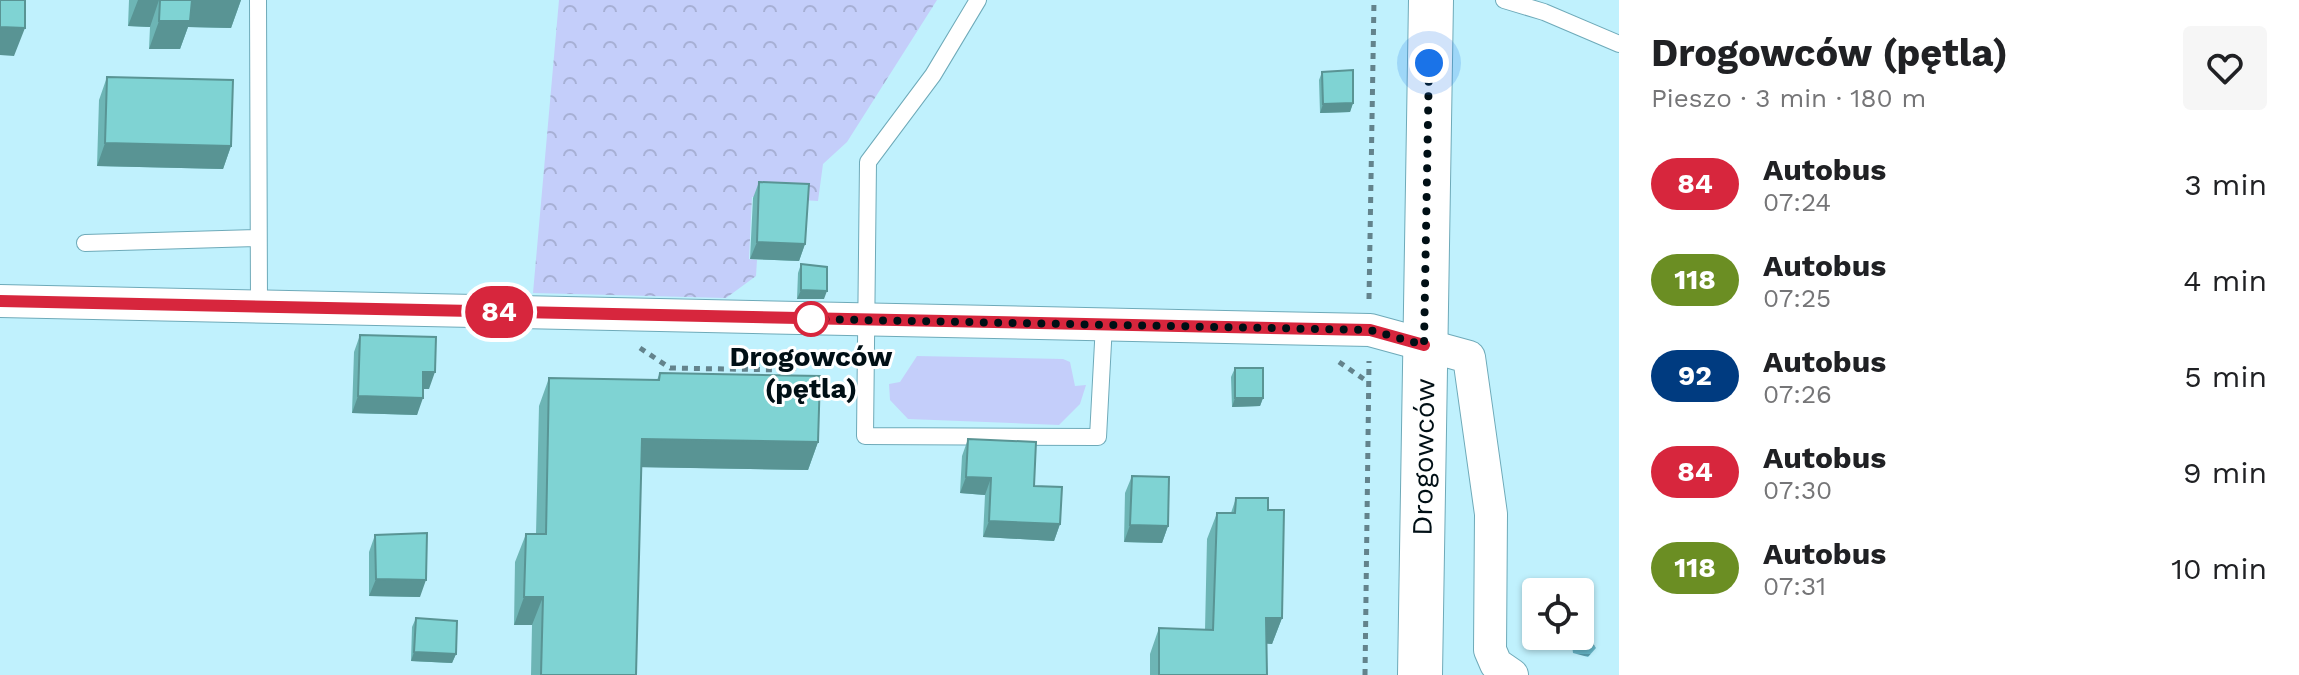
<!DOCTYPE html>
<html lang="pl">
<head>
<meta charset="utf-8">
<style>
	:root { --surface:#fff; --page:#f6f6f6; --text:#202124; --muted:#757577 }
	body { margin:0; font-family:"Work Sans",sans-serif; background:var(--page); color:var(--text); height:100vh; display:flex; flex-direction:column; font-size:30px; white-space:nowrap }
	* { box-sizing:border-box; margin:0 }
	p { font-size:26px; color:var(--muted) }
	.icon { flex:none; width:44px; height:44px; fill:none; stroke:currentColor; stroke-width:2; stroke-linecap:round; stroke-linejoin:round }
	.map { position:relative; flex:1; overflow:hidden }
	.details { display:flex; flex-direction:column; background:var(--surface); width:680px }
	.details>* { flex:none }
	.badge { padding:0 16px; border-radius:26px; font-size:28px; line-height:52px }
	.fabs { position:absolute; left:1522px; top:578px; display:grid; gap:16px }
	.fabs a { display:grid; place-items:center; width:72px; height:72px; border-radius:8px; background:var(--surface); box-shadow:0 2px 6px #0004; font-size:40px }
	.you { position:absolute; width:40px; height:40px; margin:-20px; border:6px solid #fff; border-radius:50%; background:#1a73e8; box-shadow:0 0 0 12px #1a73e833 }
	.map>.badge { position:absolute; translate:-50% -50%; box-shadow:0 0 0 4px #fff }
	.round { display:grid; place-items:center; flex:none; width:84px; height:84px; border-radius:8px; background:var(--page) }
	.summary { display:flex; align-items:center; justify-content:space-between; height:136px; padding:0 32px }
	h1 { font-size:38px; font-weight:700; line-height:60px }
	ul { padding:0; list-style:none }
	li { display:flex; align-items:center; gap:24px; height:96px; padding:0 32px }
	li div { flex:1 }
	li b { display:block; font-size:30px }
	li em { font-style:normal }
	li .badge { min-width:88px; font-weight:700; text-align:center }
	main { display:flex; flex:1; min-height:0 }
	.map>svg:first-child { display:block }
	.grass { fill:#c4cefa }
	.forest { fill:url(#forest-crowns) }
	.water { fill:url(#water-rules) }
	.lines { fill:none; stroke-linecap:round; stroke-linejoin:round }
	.service-casing { stroke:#6eaab9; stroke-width:18 }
	.minor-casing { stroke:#6eaab9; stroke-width:34 }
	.secondary-casing { stroke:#6eaab9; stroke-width:46 }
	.path { stroke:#63838c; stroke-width:5; stroke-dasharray:6 6; stroke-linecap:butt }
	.service { stroke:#fff; stroke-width:16 }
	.minor { stroke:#fff; stroke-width:32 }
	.secondary { stroke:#fff; stroke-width:44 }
	.wall { fill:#6db5b5 }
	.shaded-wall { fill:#599494 }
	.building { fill:#7fd3d3; stroke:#599494; stroke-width:2 }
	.line-casing { stroke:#fff; stroke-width:18 }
	.line { stroke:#d7263d; stroke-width:12 }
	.walk { stroke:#000f15; stroke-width:8; stroke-dasharray:0 14.4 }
	.stop-dot { fill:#fff; stroke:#d7263d; stroke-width:4 }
	.labels { text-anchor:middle; stroke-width:6; stroke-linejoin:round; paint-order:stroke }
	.stop-label { font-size:28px; font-weight:bold; fill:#000f15; stroke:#fff }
	.street-label { font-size:28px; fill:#000f15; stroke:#fff }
</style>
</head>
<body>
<main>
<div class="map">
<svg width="1619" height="675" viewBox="0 0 1619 675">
	<defs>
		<pattern id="forest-crowns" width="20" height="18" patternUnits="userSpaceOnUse" patternTransform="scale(2)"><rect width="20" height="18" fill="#c4cefa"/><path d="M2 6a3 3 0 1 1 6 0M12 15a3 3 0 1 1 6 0" fill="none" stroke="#a7b0d5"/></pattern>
		<pattern id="water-rules" width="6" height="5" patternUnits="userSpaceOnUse" patternTransform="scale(2)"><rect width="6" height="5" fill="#66b6c8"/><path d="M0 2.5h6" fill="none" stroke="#579bab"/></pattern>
	</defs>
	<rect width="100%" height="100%" fill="#c0f1fd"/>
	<!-- grass -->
	<path class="grass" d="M917,356L1063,359L1070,362L1075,386L1086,385L1080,404L1059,425L908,419L890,400L889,384L900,382Z"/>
	<!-- forest -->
	<path class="forest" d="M559,0H937L847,142L823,164L818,201L752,197L749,259L757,260L756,276L726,298L533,293Z"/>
	<!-- water -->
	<path class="water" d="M1580,616L1592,622L1589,637L1596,648L1588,657L1573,653L1571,636H1580Z"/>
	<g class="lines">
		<defs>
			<path id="service" d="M258,0L259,307
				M978,0L933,75L868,162L865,436L1098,437L1104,324
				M1504,0L1544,12L1619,44
				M85,243L257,238"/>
			<path id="minor" d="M0,301L1370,330L1469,357L1491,514L1490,650L1496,664L1512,675"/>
			<path id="secondary" d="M1420,675L1431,0"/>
		</defs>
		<!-- service casing -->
		<use href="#service" class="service-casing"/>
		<!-- minor casing -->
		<use href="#minor" class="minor-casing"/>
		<!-- secondary casing -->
		<use href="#secondary" class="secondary-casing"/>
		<!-- path -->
		<path class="path" d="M1369,299L1374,0
			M640,348L670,368L784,370L797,368L823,351
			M1339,362L1368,382
			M1365,675L1369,361"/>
		<!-- service -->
		<use href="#service" class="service"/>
		<!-- minor -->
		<use href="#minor" class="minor"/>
		<!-- secondary -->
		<use href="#secondary" class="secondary"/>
	</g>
	<!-- wall -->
	<path class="wall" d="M129,0H241L231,28L188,27L180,49H149L150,27L128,26Z
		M1322,72L1353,103L1350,112L1320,113L1319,80Z
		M107,77L231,146L223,169L97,166L99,100Z
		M759,182L805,244L799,261L750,259L753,198Z
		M801,264L824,299H797L798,273Z
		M360,335L429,389H423L417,415L352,413L354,352Z
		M1235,368L1263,398L1260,406L1232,407L1231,377Z
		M660,373L818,442L808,470L641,467L636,675H531L532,625H514L515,562L526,534H536L539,406L549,378L657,380Z
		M968,439L1060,524L1054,541L983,537L985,495L960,493L962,456Z
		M1132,476L1168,526L1162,543L1124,542L1125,493Z
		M1236,498L1268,510L1282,618L1272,644L1266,643L1267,675H1150V654L1159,628L1205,630L1207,539L1217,513H1231Z
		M375,535L420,597L369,596V552Z
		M416,618L456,654L452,663L411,661L412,627Z"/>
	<!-- shaded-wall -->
	<path class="shaded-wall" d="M138,0H159L150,27L128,26Z
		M192,0H241L231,28L188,27L180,49H149L159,21Z
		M0,27L25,28L14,56L0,55Z
		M1353,103L1350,112L1320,113L1323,104Z
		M105,143L231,146L223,169L97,166Z
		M757,242L805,244L799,261L750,259Z
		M801,290L827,291L824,299H797Z
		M423,372H435L429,389H417Z
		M358,396L423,398L417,415L352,413Z
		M1235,398H1263L1260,406L1232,407Z
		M642,439L818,442L808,470L631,467Z
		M966,477L991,478L985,495L960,493Z
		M989,521L1060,524L1054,541L983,537Z
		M1130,525L1168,526L1162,543L1124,542Z
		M376,579L426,580L420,597L369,596Z
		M524,597H543L532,625H514Z
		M1266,618H1282L1272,644L1256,643Z
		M414,652L456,654L452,663L411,661Z"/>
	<!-- building -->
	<path class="building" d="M0,0H25V28L0,27Z
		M160,0H192L190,21H159Z
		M1353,70V103L1323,104L1322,72Z
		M107,77L233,80L231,146L105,143Z
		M759,182L809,184L805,244L757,242Z
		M801,264L827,267V291L801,290Z
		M360,335L436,337L435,372H423V398L358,396Z
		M1235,368H1263V398H1235Z
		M660,373L820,376L818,442L642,439L636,675H541L543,597H524L526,534H546L549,378L659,380Z
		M968,439L1036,442L1034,486L1062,487L1060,524L989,521L991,478L966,477Z
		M1132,476L1169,477L1168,526L1130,525Z
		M1236,498H1268V510H1284L1282,618H1266L1267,675H1159V628L1213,630L1217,513H1235Z
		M427,533L426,580L376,579L375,535Z
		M416,618L457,621L456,654L414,652Z"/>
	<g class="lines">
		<defs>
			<path id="line" d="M0,301L1370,330L1424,345"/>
		</defs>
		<!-- line casing -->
		<use href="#line" class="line-casing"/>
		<!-- line -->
		<use href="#line" class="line"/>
		<!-- walk -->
		<path class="walk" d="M811,319L1370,330L1424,345L1429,63"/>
	</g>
	<!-- markers -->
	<circle class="stop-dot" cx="811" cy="319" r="16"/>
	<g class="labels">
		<!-- stop labels -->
		<g class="stop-label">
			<text x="811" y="366">Drogowców<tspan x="811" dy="32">(pętla)</tspan></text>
		</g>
		<!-- street labels -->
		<g class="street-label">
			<text transform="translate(1423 457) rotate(-89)" y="10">Drogowców</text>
		</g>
	</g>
</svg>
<div class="fabs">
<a><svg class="icon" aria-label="locate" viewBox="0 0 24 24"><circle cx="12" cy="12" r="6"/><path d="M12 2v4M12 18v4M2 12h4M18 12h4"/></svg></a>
</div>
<div class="you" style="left:1429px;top:63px"></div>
<b class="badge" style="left:499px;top:312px;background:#d7263d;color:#fff">84</b>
</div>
<section class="details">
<div class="summary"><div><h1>Drogowców (pętla)</h1><p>Pieszo · 3 min · 180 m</p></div><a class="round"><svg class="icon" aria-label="heart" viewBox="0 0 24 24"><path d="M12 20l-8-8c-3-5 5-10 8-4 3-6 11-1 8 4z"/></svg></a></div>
<ul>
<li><span class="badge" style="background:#d7263d;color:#fff">84</span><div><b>Autobus</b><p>07:24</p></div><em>3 min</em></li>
<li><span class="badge" style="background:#6b8e23;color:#fff">118</span><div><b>Autobus</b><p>07:25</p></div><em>4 min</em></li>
<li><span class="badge" style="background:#003b80;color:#fff">92</span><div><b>Autobus</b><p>07:26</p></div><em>5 min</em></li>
<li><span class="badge" style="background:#d7263d;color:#fff">84</span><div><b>Autobus</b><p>07:30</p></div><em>9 min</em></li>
<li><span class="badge" style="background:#6b8e23;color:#fff">118</span><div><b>Autobus</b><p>07:31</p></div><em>10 min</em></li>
</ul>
</section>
</main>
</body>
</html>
